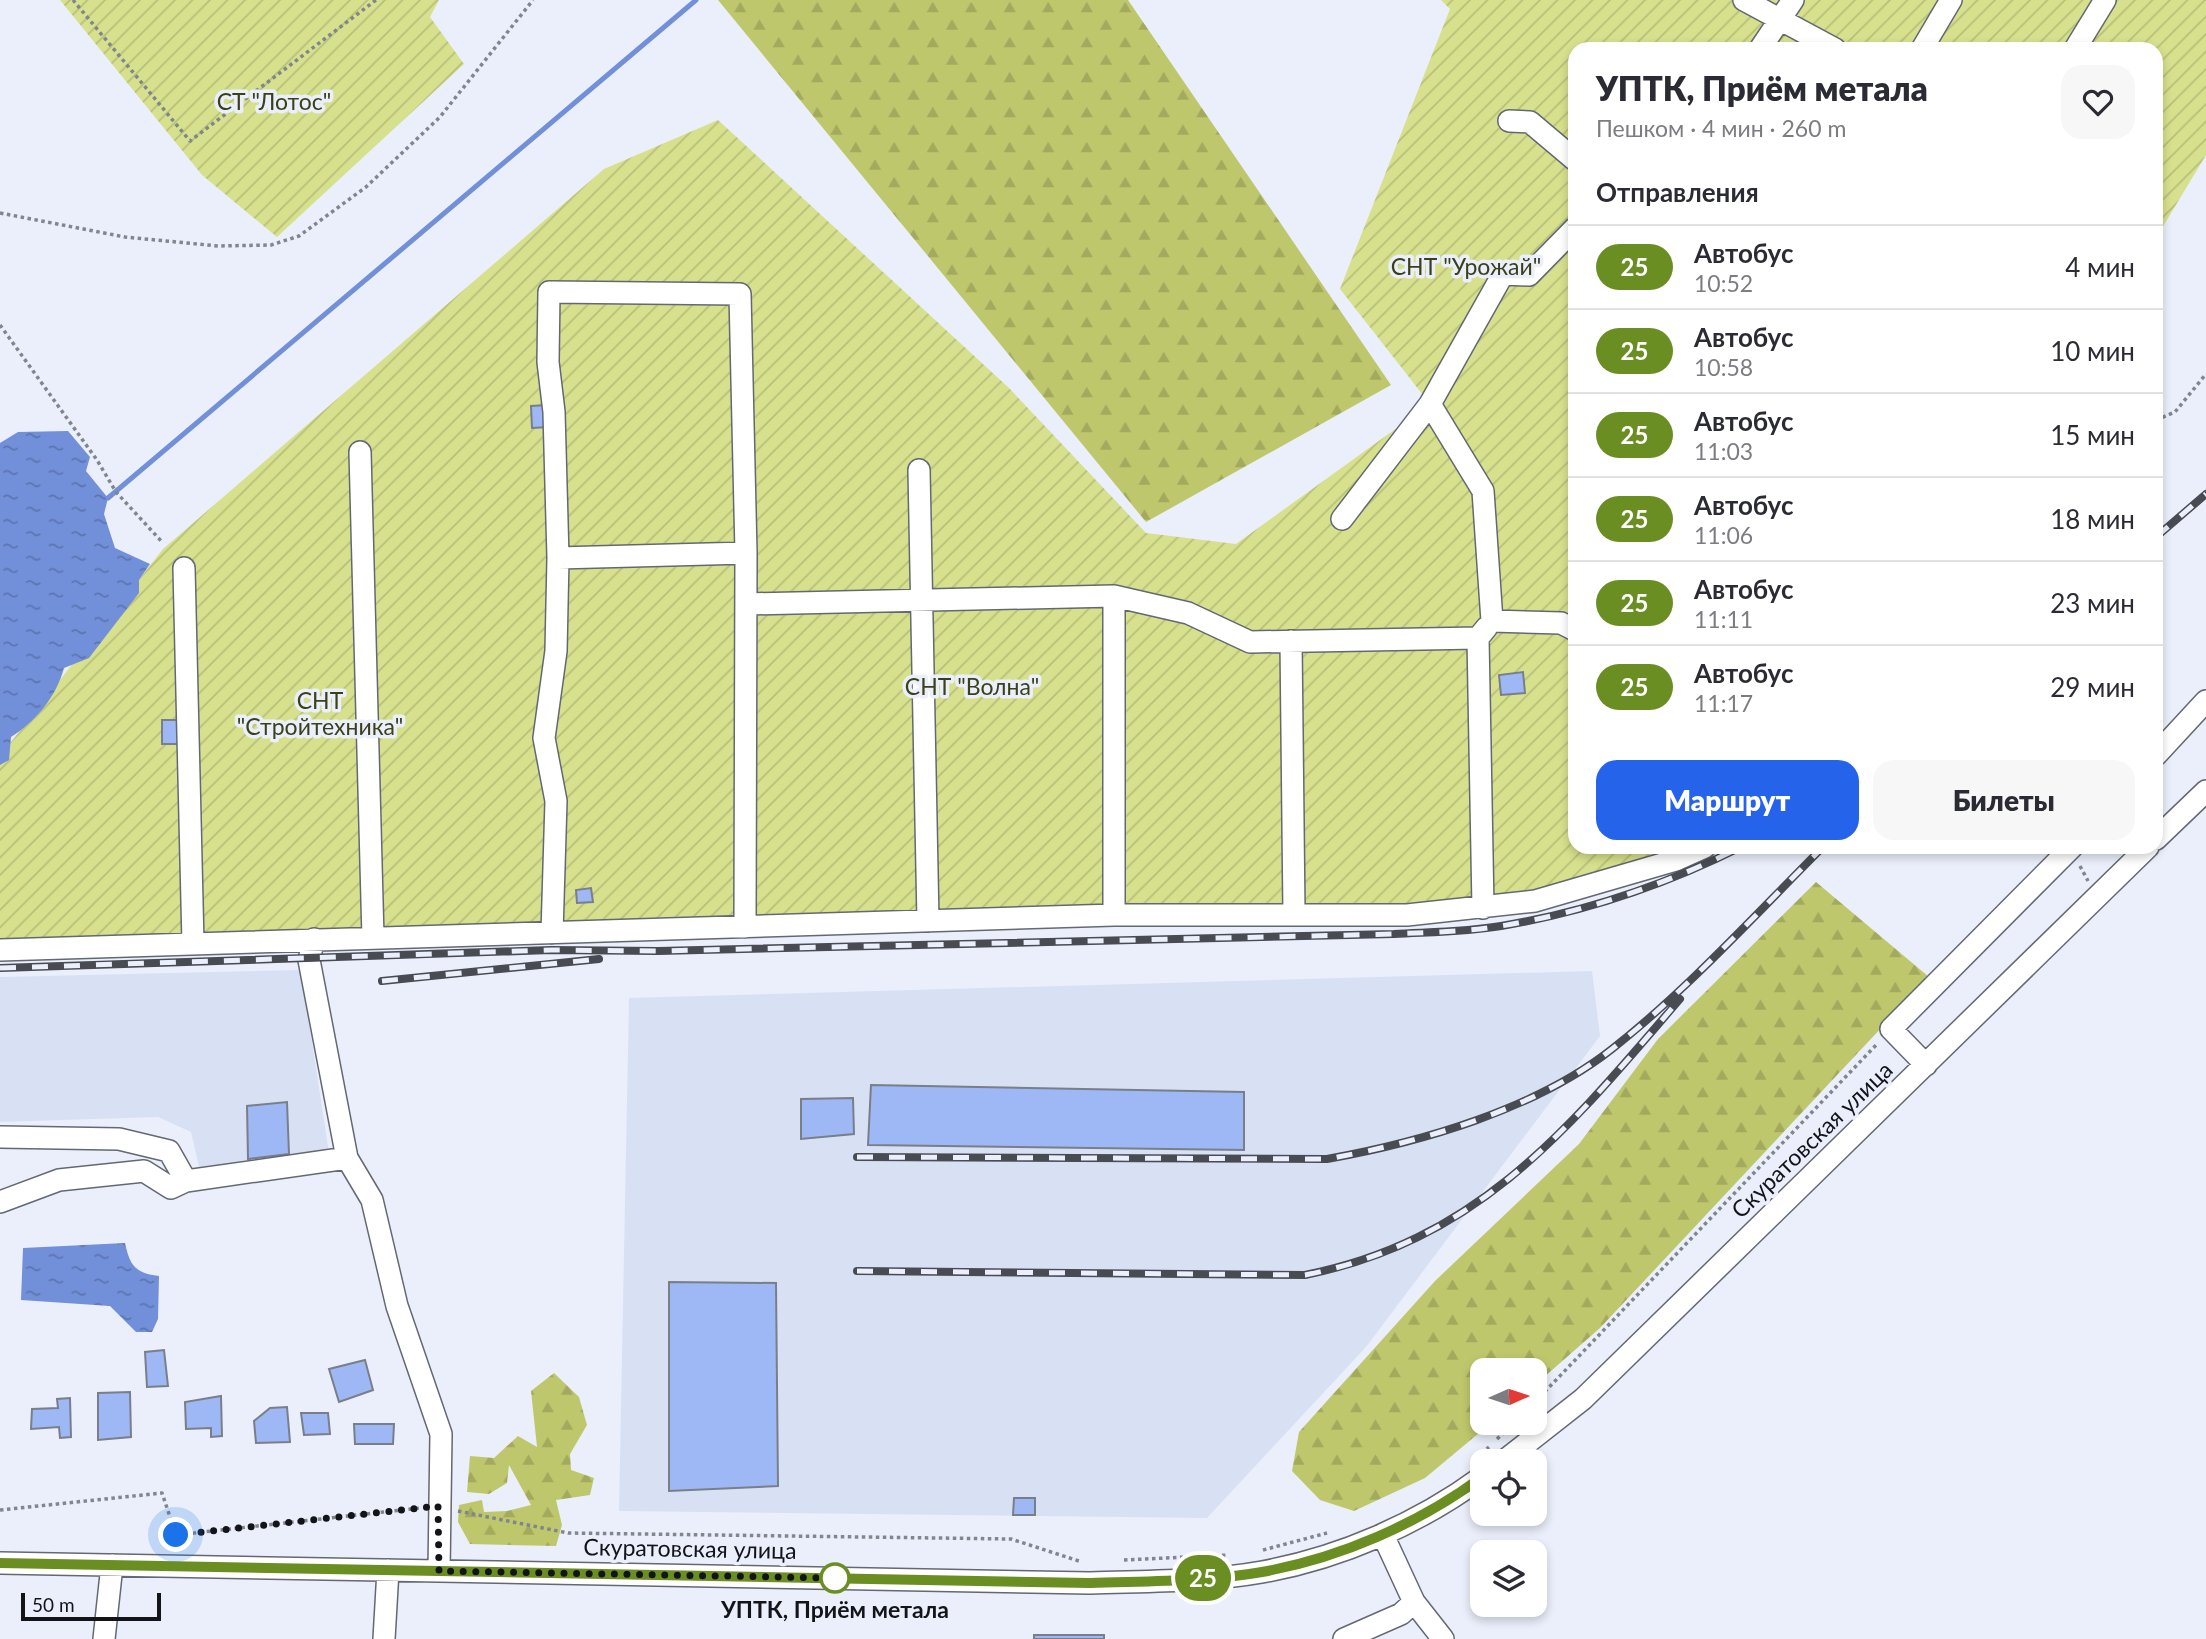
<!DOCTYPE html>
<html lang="ru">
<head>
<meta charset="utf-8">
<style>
	:root { --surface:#fff; --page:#f7f7f7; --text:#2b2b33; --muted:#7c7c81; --line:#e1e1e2; --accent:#2563eb }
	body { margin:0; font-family:Lato,sans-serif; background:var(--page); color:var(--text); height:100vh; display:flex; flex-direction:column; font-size:26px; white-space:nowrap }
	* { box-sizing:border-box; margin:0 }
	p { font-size:23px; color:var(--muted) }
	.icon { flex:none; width:38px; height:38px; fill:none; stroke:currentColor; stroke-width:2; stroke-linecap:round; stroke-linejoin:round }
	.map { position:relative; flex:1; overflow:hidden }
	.details { position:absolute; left:1568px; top:42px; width:595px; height:812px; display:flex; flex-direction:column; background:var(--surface); border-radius:21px; box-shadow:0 4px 10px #0003 }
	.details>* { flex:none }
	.badge { padding:0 14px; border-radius:23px; font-size:24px; line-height:46px }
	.needle { width:46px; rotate:87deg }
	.controls { position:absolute; left:1470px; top:1358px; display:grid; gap:14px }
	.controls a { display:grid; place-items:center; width:77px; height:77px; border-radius:14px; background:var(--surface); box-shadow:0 4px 10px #0003; font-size:35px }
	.scale { position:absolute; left:21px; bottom:18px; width:140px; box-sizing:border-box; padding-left:7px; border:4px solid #121418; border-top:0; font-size:19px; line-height:24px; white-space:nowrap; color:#121418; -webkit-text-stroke:5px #eaeffb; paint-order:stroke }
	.you { position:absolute; width:35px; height:35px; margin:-18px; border:5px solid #fff; border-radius:50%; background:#1a73e8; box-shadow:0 0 0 10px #1a73e833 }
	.map>.badge { position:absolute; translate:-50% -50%; box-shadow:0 0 0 4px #fff }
	h2 { padding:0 28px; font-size:26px; line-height:63px }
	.round { display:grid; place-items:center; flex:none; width:74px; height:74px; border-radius:21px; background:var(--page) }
	.head { display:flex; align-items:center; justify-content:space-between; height:119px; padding:0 28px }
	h1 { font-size:33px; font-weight:800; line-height:52px }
	.action { display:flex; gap:14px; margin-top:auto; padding:14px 28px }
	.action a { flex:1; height:80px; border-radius:21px; background:var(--accent); color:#fff; font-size:28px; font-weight:800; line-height:80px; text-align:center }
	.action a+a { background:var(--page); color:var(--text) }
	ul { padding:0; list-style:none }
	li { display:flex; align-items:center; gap:21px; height:84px; padding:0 28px; border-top:2px solid var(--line) }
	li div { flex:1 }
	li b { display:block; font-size:26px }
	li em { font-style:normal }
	li .badge { min-width:77px; font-weight:700; text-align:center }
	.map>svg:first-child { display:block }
	.built { fill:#d8e1f3 }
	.forest { fill:url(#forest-firs) }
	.garden { fill:url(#garden-furrows) }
	.water { fill:url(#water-ripples) }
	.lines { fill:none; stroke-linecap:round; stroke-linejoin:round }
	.stream { stroke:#728fda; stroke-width:5 }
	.building { fill:#9eb8f5; stroke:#797e88; stroke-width:2 }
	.minor-casing { stroke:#636872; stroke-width:24 }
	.path { stroke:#81858d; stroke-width:3.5; stroke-dasharray:3.5 3.5; stroke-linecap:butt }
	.minor { stroke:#fff; stroke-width:21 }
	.rail-casing { stroke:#484b51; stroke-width:8 }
	.rail { stroke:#eaeffb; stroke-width:5; stroke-dasharray:16; stroke-linecap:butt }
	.line-casing { stroke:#fff; stroke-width:16 }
	.line { stroke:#6b8e23; stroke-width:10 }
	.walk { stroke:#121418; stroke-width:7; stroke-dasharray:0 12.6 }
	.stop-dot { fill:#fff; stroke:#6b8e23; stroke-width:3.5 }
	.labels { text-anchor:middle; stroke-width:7; stroke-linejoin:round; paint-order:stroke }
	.park-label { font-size:23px; fill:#3c4019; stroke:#eaeffb }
	.street-label { font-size:23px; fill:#121418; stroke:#eaeffb }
	.stop-label { font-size:23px; font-weight:bold; fill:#121418; stroke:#eaeffb }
</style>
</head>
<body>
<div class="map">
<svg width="2206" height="1639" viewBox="0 0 2206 1639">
	<defs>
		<pattern id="forest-firs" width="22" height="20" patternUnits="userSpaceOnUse" patternTransform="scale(1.75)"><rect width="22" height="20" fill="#bfc76c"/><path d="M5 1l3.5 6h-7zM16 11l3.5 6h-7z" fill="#a3aa5d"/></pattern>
		<pattern id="garden-furrows" width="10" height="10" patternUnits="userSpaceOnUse" patternTransform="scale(1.75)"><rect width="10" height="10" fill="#d7e08d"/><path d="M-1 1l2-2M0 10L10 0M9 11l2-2" fill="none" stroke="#b8bf79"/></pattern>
		<pattern id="water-ripples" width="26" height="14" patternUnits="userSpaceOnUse" patternTransform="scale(1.75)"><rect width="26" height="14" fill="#728fda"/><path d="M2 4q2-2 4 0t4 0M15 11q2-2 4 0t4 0" fill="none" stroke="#5c74b0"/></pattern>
	</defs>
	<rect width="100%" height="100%" fill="#eaeffb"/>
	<!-- built -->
	<path class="built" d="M301,970L329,1153L289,1154L199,1167L191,1132L158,1117L0,1122V977Z
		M1592,971L1600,1036L1366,1347L1207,1518L619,1511L629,998Z"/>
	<!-- forest -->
	<path class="forest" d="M718,0H1128L1391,385L1146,522Z
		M1816,882L1929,977L1600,1328L1535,1385V1370H1482V1423H1491L1425,1478L1354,1511L1320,1500L1292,1471L1299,1432L1435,1281L1579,1144L1658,1039Z
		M554,1373L579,1397L587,1425L570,1454L571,1470L594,1478L590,1495L556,1500L562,1525L556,1546L470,1544L458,1522L459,1505L482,1500L484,1512L507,1511L531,1505L509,1465L507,1483L489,1494L467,1492L470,1456L494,1458L518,1436L537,1447L531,1391Z"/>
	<!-- garden -->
	<path class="garden" d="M60,0H439L430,17L464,64L277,237L202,175Z
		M1441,0H2206V155L2156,238V49H1575V847H1705L1535,901L0,951V756L163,549L604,169L718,120L1009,388L1146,533L1236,544L1430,404L1340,289L1450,9Z"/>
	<!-- water -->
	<path class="water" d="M68,431L90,457L86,471L108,498L104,514L115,548L150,564L139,580V593L89,658L64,668C56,697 36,721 11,737L9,760L0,765V443L18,432Z
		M125,1243C130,1266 135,1273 159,1276L158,1319L152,1332H136L110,1306L21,1300L23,1248Z"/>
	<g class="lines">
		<!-- stream -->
		<path class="stream" d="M108,498L696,0"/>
	</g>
	<!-- building -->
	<path class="building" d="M548,405L549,427L532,428L531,406Z
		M1523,672L1525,693L1501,695L1499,675Z
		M162,720H183V744H162Z
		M591,888L593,902L577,903L576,890Z
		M871,1085L1244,1092V1150L868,1145Z
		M853,1098L854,1134L801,1139V1099Z
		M287,1102L289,1154L248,1159L247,1106Z
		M669,1282L776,1283L778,1486L669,1491Z
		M164,1350L168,1386L147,1387L145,1352Z
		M365,1360L373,1390L339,1402L329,1369Z
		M130,1392L131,1437L98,1440V1393Z
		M221,1396L222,1436L211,1437V1428L186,1429L185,1402Z
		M70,1398L71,1437L60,1438L59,1427L31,1429L32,1409L58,1408L57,1399Z
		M287,1407L290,1442L256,1443L254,1421L270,1408Z
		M301,1413H328L330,1434L304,1435Z
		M354,1424H394L393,1444H355Z
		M1014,1498H1035V1515H1013Z
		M1034,1635H1104V1639H1034Z"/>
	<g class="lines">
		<defs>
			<path id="minor" d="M1744,0L1835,49
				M1760,49L1793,0
				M1922,49L1951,0
				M2075,49L2105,0
				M1509,121L1530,122L1575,160
				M1430,404L1483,491L1492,621L1561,623L1575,630
				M360,452L373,938
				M919,470L928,921
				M1342,519L1430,404L1503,274L1529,275L1575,228
				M558,558L746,553
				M184,568L193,944
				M1114,596V915
				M746,604L1114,596L1188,613L1250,642L1478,638
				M1291,641L1294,914
				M2156,755L2206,701
				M2156,839L2206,791
				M1483,908L1478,638L1487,627
				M552,933L556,801L544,738L556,651L558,558L554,412L548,362L549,292L740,294L746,553L745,927
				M314,939L309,960L347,1158L372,1200L397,1306L441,1434L439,1571
				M0,950L1114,915H1407L1535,901L1676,860L1705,847
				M1926,1065L1891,1029L2072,847
				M0,1137L119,1139L169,1151L186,1181
				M0,1202L59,1180L144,1171L171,1188L186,1181L347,1158
				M1504,1461L1583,1399L2148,847
				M1383,1535L1414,1602L1443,1639
				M0,1563L1090,1583C1147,1581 1206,1582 1262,1572C1340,1558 1418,1524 1482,1477
				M104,1639L112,1565
				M384,1639L388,1570
				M1344,1639L1401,1614L1414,1602"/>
		</defs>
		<!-- minor casing -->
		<use href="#minor" class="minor-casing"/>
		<!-- path -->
		<path class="path" d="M73,0L190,141L376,0
			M0,213L125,237L218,246L271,245L299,236L366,187L440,117L533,0
			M0,325L97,460L116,492L163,543
			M2156,420L2175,412L2206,374
			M2080,866L2088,881
			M1535,1402L1878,1043
			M1497,1439L1514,1423
			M1476,1458L1489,1447
			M0,1510L162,1493L176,1535L420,1508
			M458,1511L568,1533L1011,1539L1082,1562
			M1263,1550L1327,1533
			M1124,1560L1228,1555"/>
		<!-- minor -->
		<use href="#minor" class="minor"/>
		<defs>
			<path id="rail" d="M2156,537L2206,494
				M0,968L551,950L658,951L1394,934C1429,932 1466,932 1501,926C1585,912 1665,885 1741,847
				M382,981L599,959
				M857,1157L1327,1159C1422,1142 1536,1109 1612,1049C1688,989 1755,915 1823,847
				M857,1271L1305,1275C1480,1240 1570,1127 1680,999"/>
		</defs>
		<!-- rail casing -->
		<use href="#rail" class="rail-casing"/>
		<!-- rail -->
		<use href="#rail" class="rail"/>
	</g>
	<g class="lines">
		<defs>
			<path id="line" d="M0,1563L1090,1583C1147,1581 1205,1582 1262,1572C1340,1558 1418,1524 1482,1477"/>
		</defs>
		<!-- line casing -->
		<use href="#line" class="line-casing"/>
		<!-- line -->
		<use href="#line" class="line"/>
		<!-- walk -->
		<path class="walk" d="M176,1535L438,1506L439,1571L835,1578"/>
	</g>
	<!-- markers -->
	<circle class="stop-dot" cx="835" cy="1578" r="14"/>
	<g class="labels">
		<!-- park labels -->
		<g class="park-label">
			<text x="274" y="110">СТ "Лотос"</text>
			<text x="1466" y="275">СНТ "Урожай"</text>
			<text x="972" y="695">СНТ "Волна"</text>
			<text x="320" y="709">СНТ<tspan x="320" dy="26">"Стройтехника"</tspan></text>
		</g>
		<!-- street labels -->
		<g class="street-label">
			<text transform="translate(1812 1140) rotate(-44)" y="8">Скуратовская улица</text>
			<text transform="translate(690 1549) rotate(1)" y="8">Скуратовская улица</text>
		</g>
		<!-- stop labels -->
		<g class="stop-label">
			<text x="835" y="1618">УПТК, Приём метала</text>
		</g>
	</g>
</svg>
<div class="controls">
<a><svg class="needle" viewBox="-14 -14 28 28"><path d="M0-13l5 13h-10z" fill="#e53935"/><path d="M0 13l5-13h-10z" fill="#7c7c81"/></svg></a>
<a><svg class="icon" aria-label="locate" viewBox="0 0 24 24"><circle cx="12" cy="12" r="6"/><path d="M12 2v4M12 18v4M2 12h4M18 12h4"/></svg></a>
<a><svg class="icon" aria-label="layers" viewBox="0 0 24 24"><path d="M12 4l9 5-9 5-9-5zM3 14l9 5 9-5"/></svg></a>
</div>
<div class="scale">50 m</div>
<div class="you" style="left:176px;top:1535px"></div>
<b class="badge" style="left:1203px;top:1578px;background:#6b8e23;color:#fff">25</b>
<section class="details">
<div class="head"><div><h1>УПТК, Приём метала</h1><p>Пешком · 4 мин · 260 m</p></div><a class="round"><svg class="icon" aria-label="heart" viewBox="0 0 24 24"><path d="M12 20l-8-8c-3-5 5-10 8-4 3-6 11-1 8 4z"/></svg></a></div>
<h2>Отправления</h2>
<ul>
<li><span class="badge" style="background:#6b8e23;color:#fff">25</span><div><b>Автобус</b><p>10:52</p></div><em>4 мин</em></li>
<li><span class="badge" style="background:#6b8e23;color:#fff">25</span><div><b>Автобус</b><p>10:58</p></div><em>10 мин</em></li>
<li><span class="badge" style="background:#6b8e23;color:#fff">25</span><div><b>Автобус</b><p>11:03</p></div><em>15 мин</em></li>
<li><span class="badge" style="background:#6b8e23;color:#fff">25</span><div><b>Автобус</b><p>11:06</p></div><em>18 мин</em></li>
<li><span class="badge" style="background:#6b8e23;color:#fff">25</span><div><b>Автобус</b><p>11:11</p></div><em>23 мин</em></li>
<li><span class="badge" style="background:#6b8e23;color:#fff">25</span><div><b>Автобус</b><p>11:17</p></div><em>29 мин</em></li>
</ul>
<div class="action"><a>Маршрут</a><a>Билеты</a></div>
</section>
</div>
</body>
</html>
